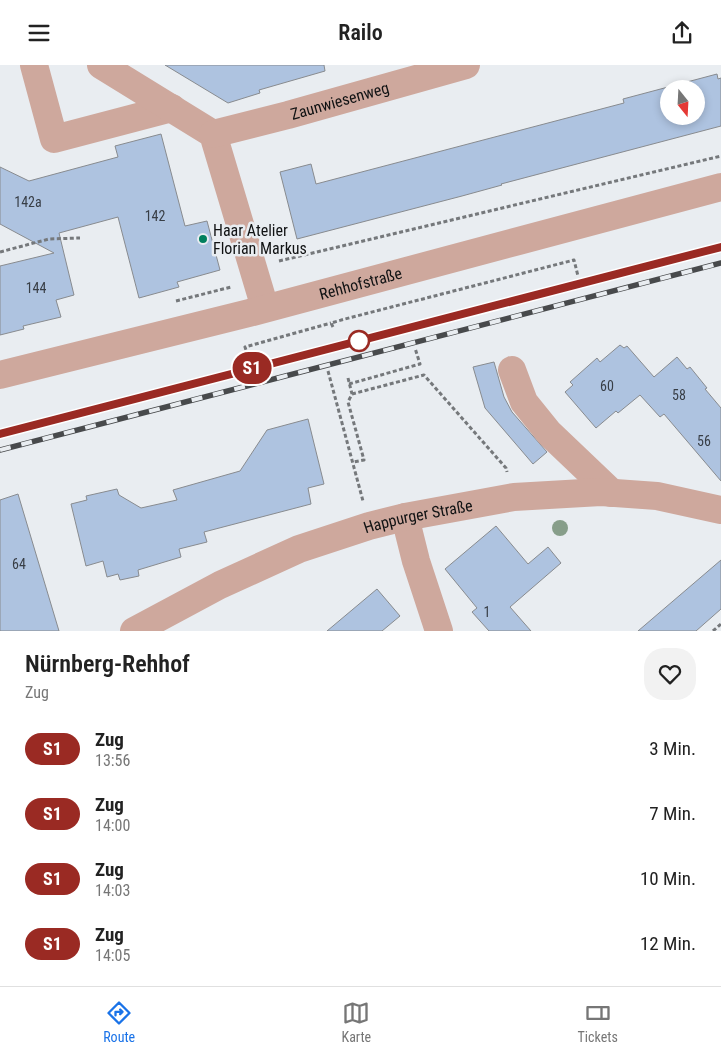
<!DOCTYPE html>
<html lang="de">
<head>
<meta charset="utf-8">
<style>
	:root { --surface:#fff; --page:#f2f2f2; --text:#222; --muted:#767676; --line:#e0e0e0; --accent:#1a73e8 }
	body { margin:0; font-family:"Roboto Condensed",sans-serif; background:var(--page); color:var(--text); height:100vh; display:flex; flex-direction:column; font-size:19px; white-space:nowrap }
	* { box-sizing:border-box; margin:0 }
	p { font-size:16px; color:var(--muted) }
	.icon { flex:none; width:28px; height:28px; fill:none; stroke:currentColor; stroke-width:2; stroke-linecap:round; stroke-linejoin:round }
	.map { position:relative; height:566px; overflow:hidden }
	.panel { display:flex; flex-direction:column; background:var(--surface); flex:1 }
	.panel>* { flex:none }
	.badge { padding:0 10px; border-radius:16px; font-size:18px; line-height:32px }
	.needle { width:32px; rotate:162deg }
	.fabs { position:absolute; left:660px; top:15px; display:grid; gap:10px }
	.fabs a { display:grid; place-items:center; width:45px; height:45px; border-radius:50%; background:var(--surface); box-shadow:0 2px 8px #0003; font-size:25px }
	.map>.badge { position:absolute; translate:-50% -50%; box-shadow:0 0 0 2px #fff }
	.round { display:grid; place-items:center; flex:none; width:52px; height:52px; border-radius:20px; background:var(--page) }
	.head { display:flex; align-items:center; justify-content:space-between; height:85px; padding:0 25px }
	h1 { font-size:24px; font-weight:600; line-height:38px }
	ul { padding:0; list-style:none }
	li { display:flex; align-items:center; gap:15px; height:65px; padding:0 25px }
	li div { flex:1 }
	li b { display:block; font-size:19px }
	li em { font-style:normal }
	li .badge { min-width:55px; font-weight:700; text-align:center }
	header { display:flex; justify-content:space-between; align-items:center; height:65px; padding:0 25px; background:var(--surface); font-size:22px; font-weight:600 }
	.menu { display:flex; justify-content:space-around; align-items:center; height:70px; border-top:1px solid var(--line); background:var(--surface); font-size:14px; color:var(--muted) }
	.menu a { display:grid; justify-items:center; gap:2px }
	.menu .on { color:var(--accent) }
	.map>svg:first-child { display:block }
	.building { fill:#aec3e0; stroke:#888b8f; fill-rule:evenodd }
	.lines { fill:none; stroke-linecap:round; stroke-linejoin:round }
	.path { stroke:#75787b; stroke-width:3; stroke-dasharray:4 2.5; stroke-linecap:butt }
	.minor { stroke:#cea89d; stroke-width:28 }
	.rail-casing { stroke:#484a4c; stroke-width:5.5 }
	.rail { stroke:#e9edf1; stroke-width:4; stroke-dasharray:11; stroke-linecap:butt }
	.tree { fill:#879e8a }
	.line-casing { stroke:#fff; stroke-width:11 }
	.line { stroke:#9a2a23; stroke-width:8 }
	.poi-dot { fill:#017f5e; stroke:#e9edf1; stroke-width:2 }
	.stop-dot { fill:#fff; stroke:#9a2a23; stroke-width:2.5 }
	.labels { text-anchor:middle; stroke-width:5; stroke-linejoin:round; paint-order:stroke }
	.number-label { font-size:14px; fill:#383e46 }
	.street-label { font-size:16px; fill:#101213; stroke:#e9edf1 }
	.poi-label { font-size:16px; fill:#101213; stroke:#e9edf1; text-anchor:start }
</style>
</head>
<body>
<header><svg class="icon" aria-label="menu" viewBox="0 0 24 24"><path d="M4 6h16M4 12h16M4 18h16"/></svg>Railo<svg class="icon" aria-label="share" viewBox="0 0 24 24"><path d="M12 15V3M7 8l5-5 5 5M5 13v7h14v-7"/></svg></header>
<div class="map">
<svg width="721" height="566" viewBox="0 0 721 566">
	<rect width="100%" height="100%" fill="#e9edf1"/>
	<!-- building -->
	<path class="building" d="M165,0H324L325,6L259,25L260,28L228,38Z
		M717,9L718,14L721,13V61L501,119L502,120L462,131L297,174L280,107L311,99L316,119L624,38L623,34ZM669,24H696V51H669Z
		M161,69L185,161L207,156L220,205L177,217L179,222L139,233L118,152L59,168L74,230L56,235L61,252L23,261L24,264L0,270V201L54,188L0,159V102L29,116L118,92L115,81Z
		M620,280L624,283L627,281L654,312L677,292L687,304L690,302L707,323L705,324L721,343V416L664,349L660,352L640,330L618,348L616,346L596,363L565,327L573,320L570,317L597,293L600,297Z
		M494,297L504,332L512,347L547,387L533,399L485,343L473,302Z
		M308,354L324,419L308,423L311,439L204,467L207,477L179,484L181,492L138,505L139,511L120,515L118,509L107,512L103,496L86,501L71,439L87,435L86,431L117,424L119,430L141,443L177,435L173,425L240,406L267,365Z
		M18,429L59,566H0V435Z
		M496,461L528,499L548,482L561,498L510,542L531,566H489L472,547L477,543L445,504Z
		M721,495V544L696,566H638Z
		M377,524L400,551L382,566H327Z"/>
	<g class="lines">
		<!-- path -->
		<path class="path" d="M0,187L49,174L80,173
			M279,196L721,91
			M176,236L231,222
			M333,262L331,258L345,254L574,195L578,211
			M250,297L245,282L331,258
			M328,306L363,436
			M348,313L352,329L348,337L364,395L354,397
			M349,319L420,299L415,283
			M352,329L424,310L506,403L507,407
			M713,566L721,559"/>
		<!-- minor -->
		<g class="minor">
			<path d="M34,0L54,74L172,43"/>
			<path d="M101,0L213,69L265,243"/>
			<path id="s1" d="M213,69L288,50L466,0"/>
			<path d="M512,305L524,337L549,368L612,428"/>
			<path id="s2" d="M0,310L249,248L721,122"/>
			<path d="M405,452L416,496L439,566"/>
			<path id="s3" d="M134,566L220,520L299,484L369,461L405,452L514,432L601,427L657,431L721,445"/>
		</g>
		<defs>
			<path id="rail" d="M0,369L721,182
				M0,385L721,198"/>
		</defs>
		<!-- rail casing -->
		<use href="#rail" class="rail-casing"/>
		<!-- rail -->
		<use href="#rail" class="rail"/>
	</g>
	<!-- trees -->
	<circle class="tree" cx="560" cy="463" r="8"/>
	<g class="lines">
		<defs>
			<path id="line" d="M0,369L721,182"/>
		</defs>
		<!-- line casing -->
		<use href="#line" class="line-casing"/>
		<!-- line -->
		<use href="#line" class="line"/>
	</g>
	<!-- markers -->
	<circle class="poi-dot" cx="203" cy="174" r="5"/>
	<circle class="stop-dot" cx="359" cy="276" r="10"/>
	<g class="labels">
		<!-- number labels -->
		<g class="number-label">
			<text x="28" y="142">142a</text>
			<text x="155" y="156">142</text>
			<text x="36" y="228">144</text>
			<text x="607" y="326">60</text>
			<text x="679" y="335">58</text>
			<text x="704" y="381">56</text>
			<text x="19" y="504">64</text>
			<text x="487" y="552">1</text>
		</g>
		<!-- street labels -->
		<g class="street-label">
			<text dy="6" stroke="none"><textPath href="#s1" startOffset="131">Zaunwiesenweg</textPath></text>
			<text dy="6" stroke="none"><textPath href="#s2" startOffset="372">Rehhofstraße</textPath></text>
			<text dy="6" stroke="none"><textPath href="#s3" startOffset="308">Happurger Straße</textPath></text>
		</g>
		<!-- poi labels -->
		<g class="poi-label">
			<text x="213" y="171">Haar Atelier<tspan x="213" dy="18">Florian Markus</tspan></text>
		</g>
	</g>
</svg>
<div class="fabs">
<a><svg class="needle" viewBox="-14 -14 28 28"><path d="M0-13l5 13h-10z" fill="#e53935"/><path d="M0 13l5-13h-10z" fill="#767676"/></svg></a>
</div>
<b class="badge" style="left:252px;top:303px;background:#9a2a23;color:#fff">S1</b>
</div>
<section class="panel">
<div class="head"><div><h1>Nürnberg-Rehhof</h1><p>Zug</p></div><a class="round"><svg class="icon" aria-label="heart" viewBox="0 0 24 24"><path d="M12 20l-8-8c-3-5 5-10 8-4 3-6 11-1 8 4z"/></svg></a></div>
<ul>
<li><span class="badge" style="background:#9a2a23;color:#fff">S1</span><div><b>Zug</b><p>13:56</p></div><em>3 Min.</em></li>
<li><span class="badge" style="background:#9a2a23;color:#fff">S1</span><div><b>Zug</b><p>14:00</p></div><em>7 Min.</em></li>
<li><span class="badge" style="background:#9a2a23;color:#fff">S1</span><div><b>Zug</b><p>14:03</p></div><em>10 Min.</em></li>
<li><span class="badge" style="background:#9a2a23;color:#fff">S1</span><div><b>Zug</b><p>14:05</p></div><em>12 Min.</em></li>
</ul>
</section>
<nav class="menu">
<a class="on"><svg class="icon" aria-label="directions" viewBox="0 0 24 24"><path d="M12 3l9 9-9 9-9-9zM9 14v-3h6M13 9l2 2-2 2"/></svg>Route</a>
<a><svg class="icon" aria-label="map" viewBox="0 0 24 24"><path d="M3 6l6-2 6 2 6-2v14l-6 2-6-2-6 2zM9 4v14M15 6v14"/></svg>Karte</a>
<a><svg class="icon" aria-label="tickets" viewBox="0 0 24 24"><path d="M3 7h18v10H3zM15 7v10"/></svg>Tickets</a>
</nav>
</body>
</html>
